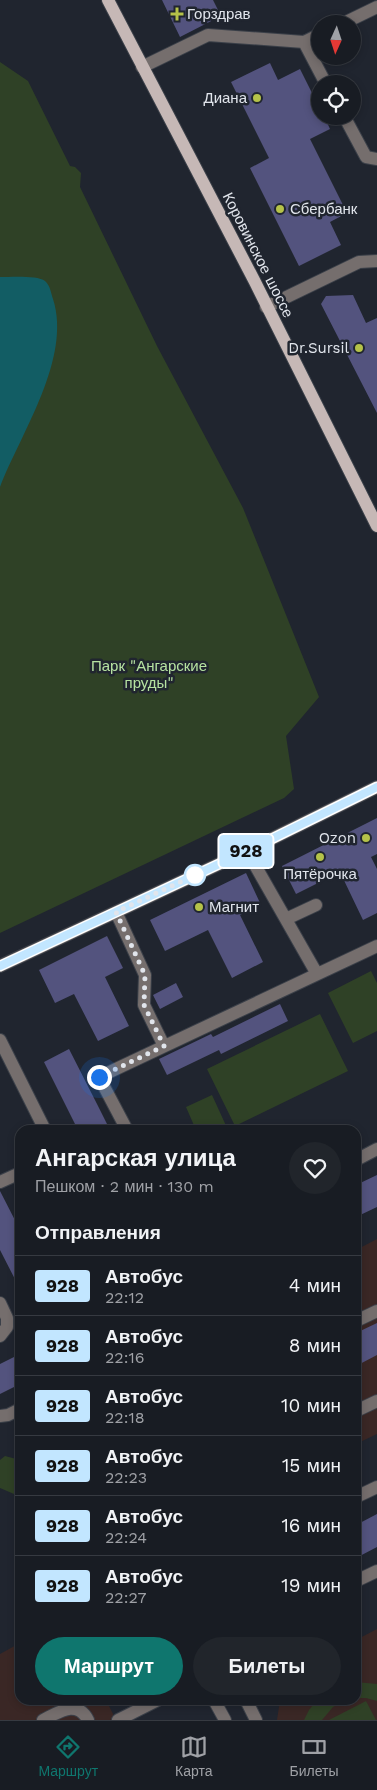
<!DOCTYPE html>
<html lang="ru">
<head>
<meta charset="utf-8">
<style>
	:root { --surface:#181c23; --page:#21252b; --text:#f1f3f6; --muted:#9fa1a6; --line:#363a41; --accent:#0f766e }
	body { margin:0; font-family:"Work Sans",sans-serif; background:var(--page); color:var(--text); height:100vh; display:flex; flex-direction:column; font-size:19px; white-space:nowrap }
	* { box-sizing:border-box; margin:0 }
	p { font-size:16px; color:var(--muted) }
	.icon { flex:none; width:28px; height:28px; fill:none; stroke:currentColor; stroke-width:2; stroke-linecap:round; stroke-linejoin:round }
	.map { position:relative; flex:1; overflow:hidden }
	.side { position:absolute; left:15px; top:1125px; width:346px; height:580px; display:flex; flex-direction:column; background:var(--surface); border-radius:15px; box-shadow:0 2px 8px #0003,0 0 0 1px var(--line) }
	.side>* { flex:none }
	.badge { padding:0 10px; border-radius:4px; font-size:18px; line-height:32px }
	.needle { width:32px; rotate:183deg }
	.buttons { position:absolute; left:311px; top:15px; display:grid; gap:10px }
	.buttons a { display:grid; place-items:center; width:50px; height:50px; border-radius:50%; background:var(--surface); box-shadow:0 2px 8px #0003,0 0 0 1px var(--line); font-size:25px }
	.you { position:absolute; width:25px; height:25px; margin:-12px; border:4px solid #fff; border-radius:50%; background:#1a73e8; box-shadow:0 0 0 8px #1a73e833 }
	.map>.badge { position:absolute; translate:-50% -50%; box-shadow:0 0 0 2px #fff }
	h2 { padding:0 20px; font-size:19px; line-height:45px }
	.round { display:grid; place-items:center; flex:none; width:52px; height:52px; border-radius:26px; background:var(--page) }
	.summary { display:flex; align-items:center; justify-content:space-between; height:85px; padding:0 20px }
	h1 { font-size:24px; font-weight:700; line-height:38px }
	.primary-button { display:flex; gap:10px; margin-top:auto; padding:10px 20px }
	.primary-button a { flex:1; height:58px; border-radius:30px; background:var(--accent); color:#fff; font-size:20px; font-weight:700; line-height:58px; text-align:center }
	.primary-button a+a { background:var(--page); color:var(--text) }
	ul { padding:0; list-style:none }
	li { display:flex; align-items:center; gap:15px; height:60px; padding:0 20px; border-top:1px solid var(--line) }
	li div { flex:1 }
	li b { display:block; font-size:19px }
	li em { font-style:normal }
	li .badge { min-width:55px; font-weight:700; text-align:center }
	.tab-bar { display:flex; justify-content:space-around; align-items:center; height:70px; border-top:1px solid var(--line); background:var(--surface); font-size:14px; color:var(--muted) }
	.tab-bar a { display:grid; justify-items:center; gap:2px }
	.tab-bar .on { color:var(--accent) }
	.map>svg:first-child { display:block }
	.education { fill:#3a2725 }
	.green { fill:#2f4126 }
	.water { fill:#125d64 }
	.building { fill:#53537e }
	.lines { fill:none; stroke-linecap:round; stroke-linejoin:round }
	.minor-casing { stroke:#3b4049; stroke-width:14 }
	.major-casing { stroke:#3b4049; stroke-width:14 }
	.minor { stroke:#756e6d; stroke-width:12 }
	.major { stroke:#c6b8b6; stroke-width:12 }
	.line-casing { stroke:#fff; stroke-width:11 }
	.line { stroke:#c2e6ff; stroke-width:8 }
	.walk { stroke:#e1e5ec; stroke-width:5; stroke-dasharray:0 9 }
	.poi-dot { fill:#b5c249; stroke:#20252f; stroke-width:2 }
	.stop-dot { fill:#fff; stroke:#c2e6ff; stroke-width:2.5 }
	.labels { text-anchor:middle; stroke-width:5; stroke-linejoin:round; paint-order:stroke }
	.poi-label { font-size:15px; fill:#e1e5ec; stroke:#20252f; text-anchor:start }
	.street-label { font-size:15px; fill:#e1e5ec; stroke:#20252f }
	.park-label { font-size:15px; fill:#b6e2a1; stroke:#20252f }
</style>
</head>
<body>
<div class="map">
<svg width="377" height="1720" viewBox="0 0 377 1720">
	<rect width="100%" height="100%" fill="#20252f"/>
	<!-- education -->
	<path class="education" d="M377,1239V1434L356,1444V1250Z
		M377,1629V1720H277L280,1700H356V1640Z
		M20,1643V1700H106L116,1720H0V1654Z"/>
	<!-- green -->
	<path class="green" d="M0,62L28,81L70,166L75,167L81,173L80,187L157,346L243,508L319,697L286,736L294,789L284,798L0,933Z
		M371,971L377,983V1031L353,1043L328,993Z
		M320,1014L348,1071L235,1126L207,1069Z
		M212,1095L228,1130H196L186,1107Z
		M5,1456L20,1460V1474L14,1494L0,1488V1460Z
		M356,1682L377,1684V1701L366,1698H356Z
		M317,1700H346L333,1707L322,1720H304L309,1710Z
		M366,1701L376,1720H329Z"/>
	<!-- water -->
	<path class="water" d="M0,277C10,277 38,275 45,281C50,285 51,293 53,299C72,358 21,433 0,487Z"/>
	<!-- building -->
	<path class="building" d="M162,0H213L221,16L180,37Z
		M270,63L278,80L300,69L320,109V116H324L330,129L310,139L347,213L330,222L341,245L299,266L250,168L269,158L231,82Z
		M353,295L366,323L377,318V413L321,304L326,296Z
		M377,818V854L371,857L377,869V913L363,920L340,872L296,894L282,866Z
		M246,873L261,905L240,915L263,962L232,978L208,930L165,951L150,920Z
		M107,936L123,968L105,977L129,1026L98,1041L74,994L55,1003L39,970Z
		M176,983L183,997L160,1009L153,995Z
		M280,1004L288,1021L221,1054L219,1050L167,1075L159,1059L211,1034L213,1037Z
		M69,1049L97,1104L110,1130H78L44,1062Z
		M377,1175V1207L356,1217V1185Z
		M0,1191L20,1230V1289L0,1250Z
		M377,1323V1355L356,1366V1333Z
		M20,1354V1384L0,1394V1364Z
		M377,1514V1547L356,1558V1525Z"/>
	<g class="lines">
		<defs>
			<path id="minor" d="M342,24L377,7
				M320,34L304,42L326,84
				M142,67L208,35L304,42
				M344,116L366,157L377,159
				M266,307L359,262L377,261
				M247,851L317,974
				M116,912L145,975L144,1005L164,1046
				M286,919L316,905
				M0,966L247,851L377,787
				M0,1040L45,1130
				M127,1130L99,1077L377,946
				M356,1160L377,1149
				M0,1182L20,1173
				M0,1303L7,1318V1327L0,1336
				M356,1321L377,1311
				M356,1411L377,1401
				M0,1416L8,1415L20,1409
				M356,1497L377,1487
				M356,1581L377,1571
				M214,1700L225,1720
				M246,1700L256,1720
				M43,1720C59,1712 77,1699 88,1720
				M118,1720L158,1700"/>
			<path id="major" d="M108,0L255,282L377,526"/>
		</defs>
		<!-- minor casing -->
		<use href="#minor" class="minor-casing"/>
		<!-- major casing -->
		<use href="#major" class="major-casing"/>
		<!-- minor -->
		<use href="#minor" class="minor"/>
		<!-- major -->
		<use href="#major" class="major"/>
	</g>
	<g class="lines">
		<defs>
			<path id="line" d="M0,966L247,851L377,787"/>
		</defs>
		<!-- line casing -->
		<use href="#line" class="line-casing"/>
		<!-- line -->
		<use href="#line" class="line"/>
		<!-- walk -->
		<path class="walk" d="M99,1077L164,1046L144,1005L145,975L116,912L195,875"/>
	</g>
	<!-- markers -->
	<g class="poi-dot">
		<path d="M174.5 6.5h5v5h5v5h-5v5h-5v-5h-5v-5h5z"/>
		<circle cx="257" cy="98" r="5"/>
		<circle cx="280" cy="209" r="5"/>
		<circle cx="359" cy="348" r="5"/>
		<circle cx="366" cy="838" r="5"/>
		<circle cx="320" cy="857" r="5"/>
		<circle cx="199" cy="907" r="5"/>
	</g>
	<circle class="stop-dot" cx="195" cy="875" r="10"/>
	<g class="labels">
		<!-- poi labels -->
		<g class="poi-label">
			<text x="187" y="19">Горздрав</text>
			<text x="247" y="103" text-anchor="end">Диана</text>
			<text x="290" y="214">Сбербанк</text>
			<text x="349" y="353" text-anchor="end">Dr.Sursil</text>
			<text x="356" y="843" text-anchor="end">Ozon</text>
			<text x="320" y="879" text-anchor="middle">Пятёрочка</text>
			<text x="209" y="912">Магнит</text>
		</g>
		<!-- street labels -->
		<g class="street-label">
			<text transform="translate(258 255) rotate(63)" y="5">Коровинское шоссе</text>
		</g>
		<!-- park labels -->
		<g class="park-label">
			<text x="149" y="671">Парк "Ангарские<tspan x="149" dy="17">пруды"</tspan></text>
		</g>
	</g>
</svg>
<div class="buttons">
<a><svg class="needle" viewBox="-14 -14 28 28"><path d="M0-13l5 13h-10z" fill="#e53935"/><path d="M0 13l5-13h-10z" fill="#9fa1a6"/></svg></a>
<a><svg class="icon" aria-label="locate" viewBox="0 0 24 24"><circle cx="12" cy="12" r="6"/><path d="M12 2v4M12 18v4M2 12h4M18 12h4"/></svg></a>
</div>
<div class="you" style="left:99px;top:1077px"></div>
<b class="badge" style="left:246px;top:851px;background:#c2e6ff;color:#111">928</b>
<section class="side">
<div class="summary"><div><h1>Ангарская улица</h1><p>Пешком · 2 мин · 130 m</p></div><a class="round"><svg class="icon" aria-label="heart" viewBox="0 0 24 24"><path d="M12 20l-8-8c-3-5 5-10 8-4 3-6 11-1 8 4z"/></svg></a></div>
<h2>Отправления</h2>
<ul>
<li><span class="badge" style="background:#c2e6ff;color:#111">928</span><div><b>Автобус</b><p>22:12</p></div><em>4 мин</em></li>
<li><span class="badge" style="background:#c2e6ff;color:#111">928</span><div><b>Автобус</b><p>22:16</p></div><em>8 мин</em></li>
<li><span class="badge" style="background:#c2e6ff;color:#111">928</span><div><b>Автобус</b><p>22:18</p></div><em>10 мин</em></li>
<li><span class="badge" style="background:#c2e6ff;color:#111">928</span><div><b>Автобус</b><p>22:23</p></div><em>15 мин</em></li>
<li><span class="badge" style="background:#c2e6ff;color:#111">928</span><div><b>Автобус</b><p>22:24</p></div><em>16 мин</em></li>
<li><span class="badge" style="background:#c2e6ff;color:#111">928</span><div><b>Автобус</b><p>22:27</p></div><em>19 мин</em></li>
</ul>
<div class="primary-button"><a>Маршрут</a><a>Билеты</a></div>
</section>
</div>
<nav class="tab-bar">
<a class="on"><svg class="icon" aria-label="directions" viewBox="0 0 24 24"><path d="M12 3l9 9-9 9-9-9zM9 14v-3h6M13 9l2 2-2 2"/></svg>Маршрут</a>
<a><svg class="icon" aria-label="map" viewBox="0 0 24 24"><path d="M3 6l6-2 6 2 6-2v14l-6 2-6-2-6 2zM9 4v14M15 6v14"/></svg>Карта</a>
<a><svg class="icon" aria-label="tickets" viewBox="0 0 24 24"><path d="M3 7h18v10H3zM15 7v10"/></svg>Билеты</a>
</nav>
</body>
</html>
